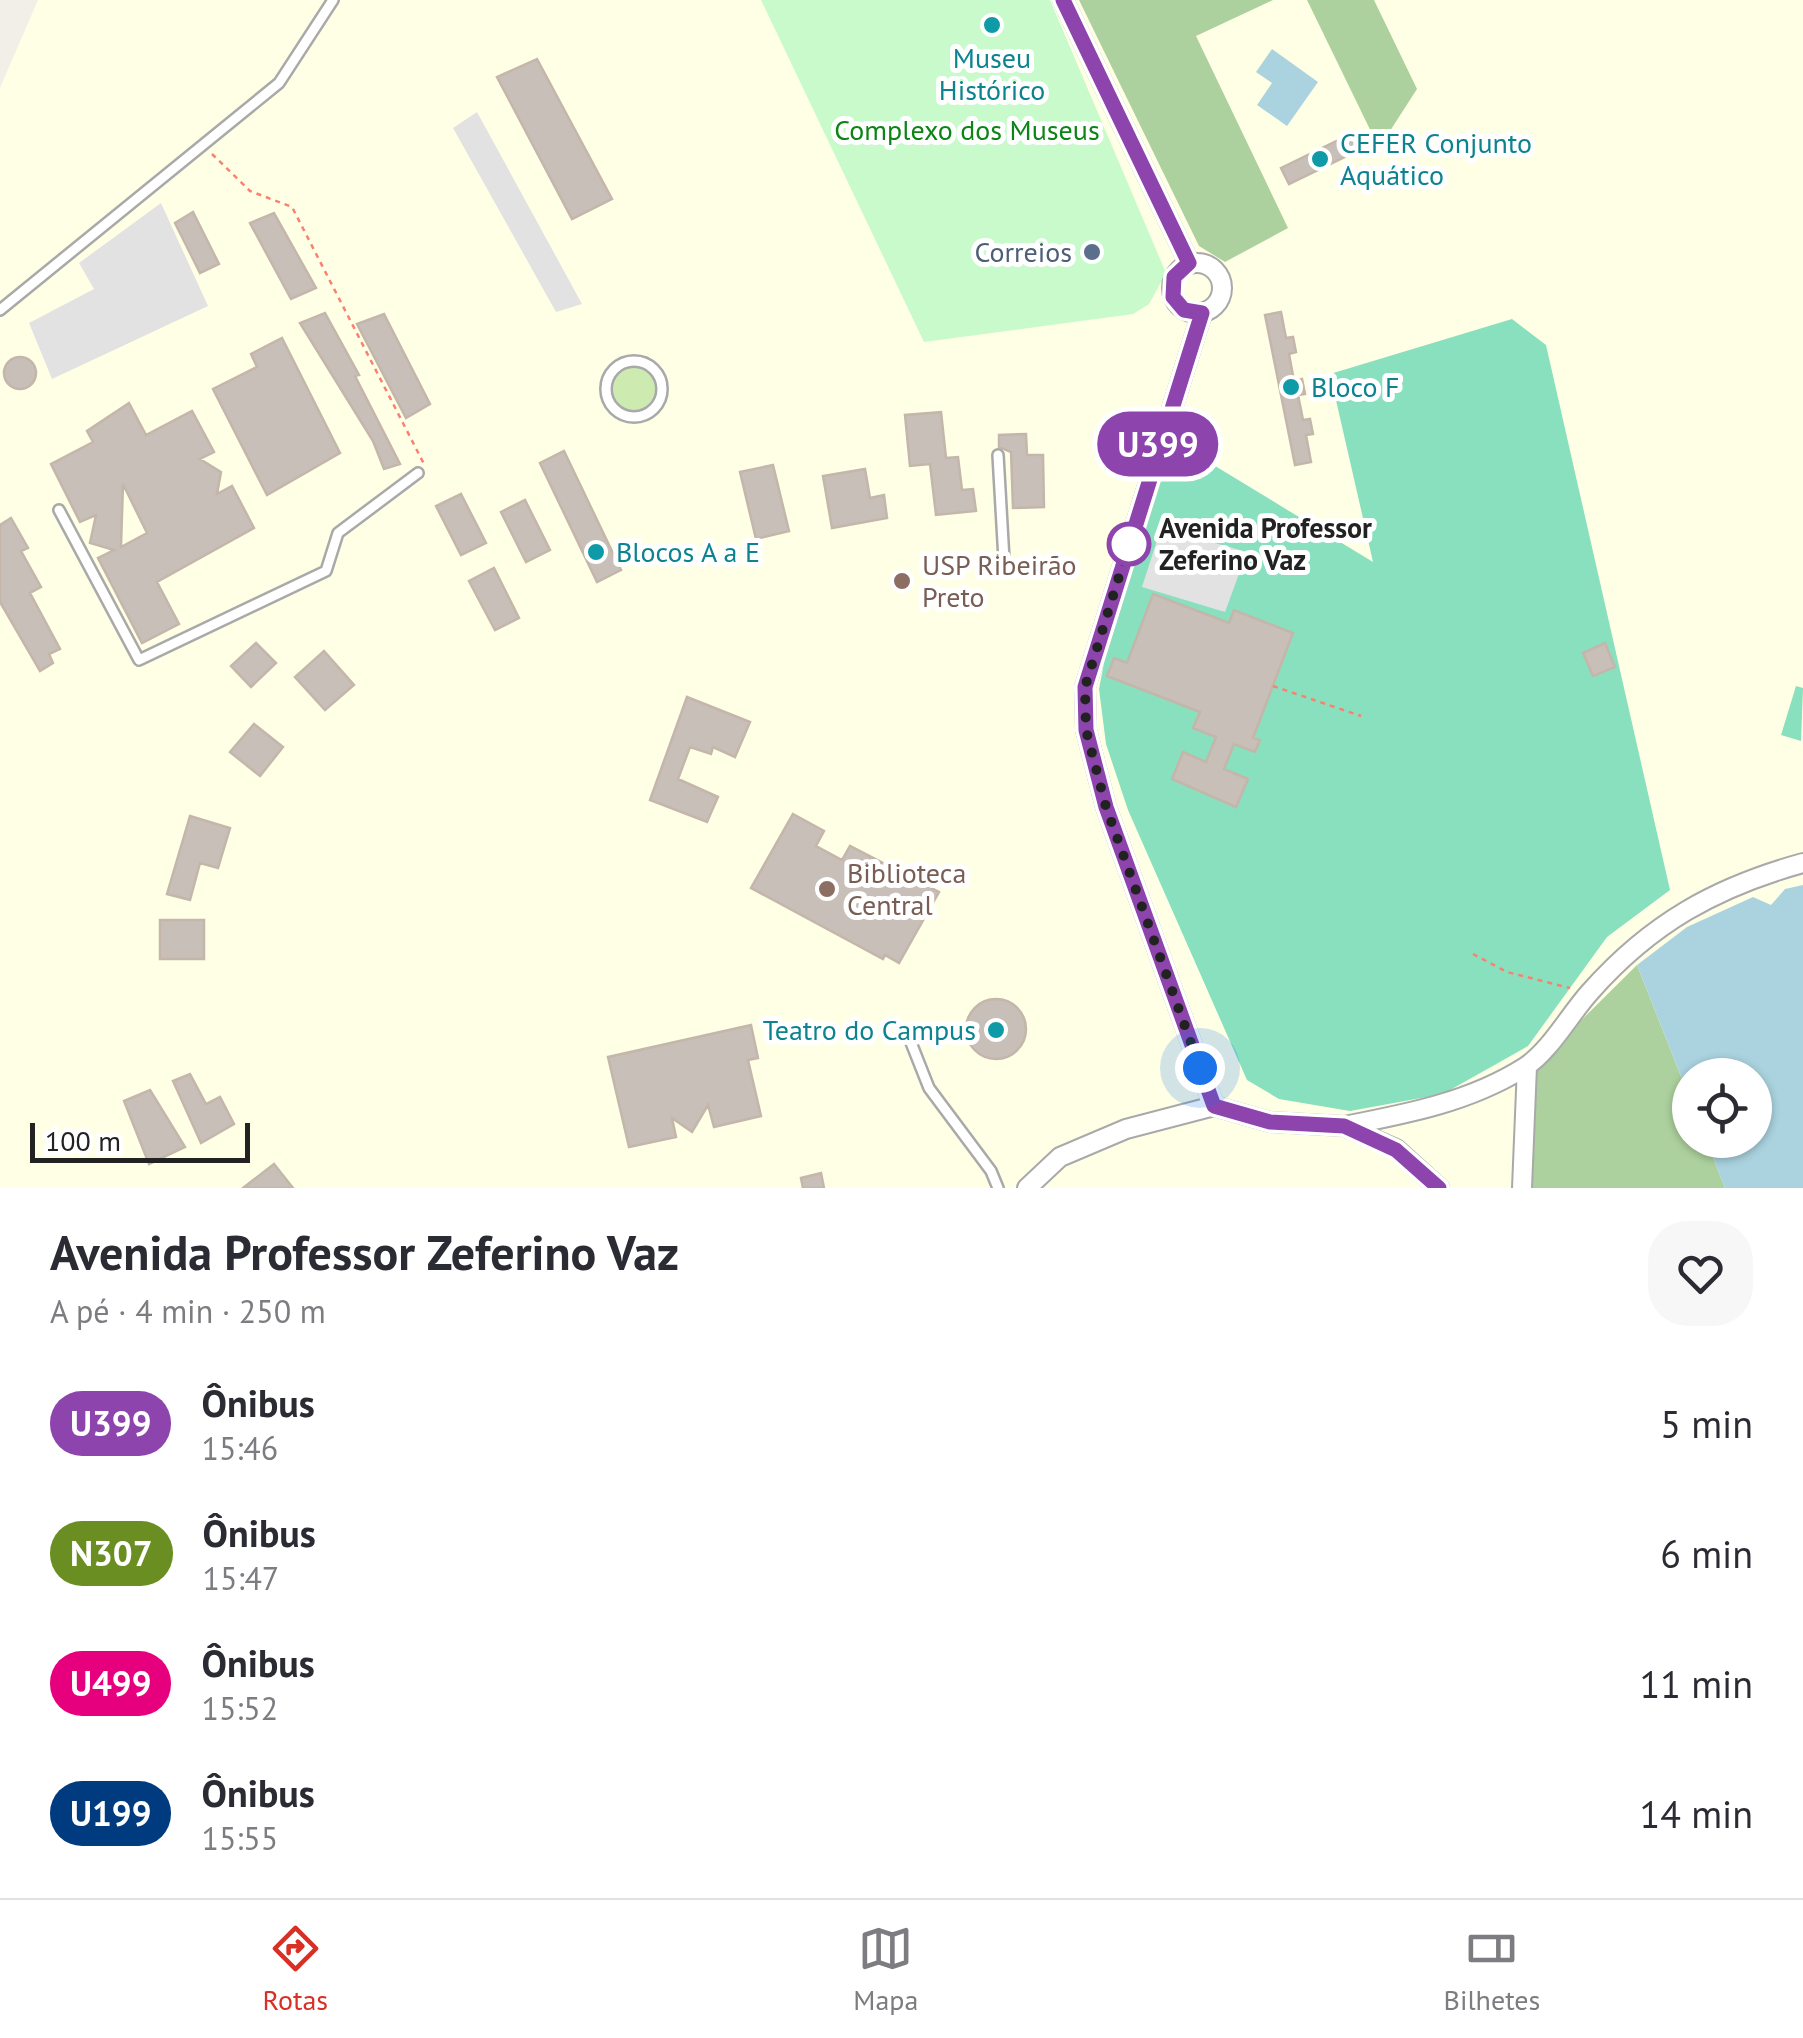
<!DOCTYPE html>
<html lang="pt">
<head>
<meta charset="utf-8">
<style>
	:root { --surface:#fff; --page:#f7f7f7; --text:#2b2b33; --muted:#7c7c81; --line:#e1e1e2; --accent:#d93025 }
	body { margin:0; font-family:"PT Sans",sans-serif; background:var(--page); color:var(--text); height:100vh; display:flex; flex-direction:column; font-size:38px; white-space:nowrap }
	* { box-sizing:border-box; margin:0 }
	p { font-size:32px; color:var(--muted) }
	.icon { flex:none; width:55px; height:55px; fill:none; stroke:currentColor; stroke-width:2; stroke-linecap:round; stroke-linejoin:round }
	.map { position:relative; height:1188px; overflow:hidden }
	.details { display:flex; flex-direction:column; background:var(--surface); flex:1 }
	.details>* { flex:none }
	.badge { padding:0 20px; border-radius:32px; font-size:35px; line-height:65px }
	.buttons { position:absolute; left:1672px; top:1058px; display:grid; gap:20px }
	.buttons a { display:grid; place-items:center; width:100px; height:100px; border-radius:50%; background:var(--surface); box-shadow:0 2px 8px #0004; font-size:50px }
	.scale { position:absolute; left:30px; bottom:25px; width:220px; box-sizing:border-box; padding-left:10px; border:5px solid #222; border-top:0; font-size:28px; line-height:35px; white-space:nowrap; color:#222; -webkit-text-stroke:8px #fff; paint-order:stroke }
	.you { position:absolute; width:50px; height:50px; margin:-25px; border:8px solid #fff; border-radius:50%; background:#1a73e8; box-shadow:0 0 0 15px #1a73e833 }
	.map>.badge { position:absolute; translate:-50% -50%; box-shadow:0 0 0 5px #fff }
	.round { display:grid; place-items:center; flex:none; width:105px; height:105px; border-radius:40px; background:var(--page) }
	.summary { display:flex; align-items:center; justify-content:space-between; height:170px; padding:0 50px }
	h1 { font-size:48px; font-weight:800; line-height:75px }
	ul { padding:0; list-style:none }
	li { display:flex; align-items:center; gap:30px; height:130px; padding:0 50px }
	li div { flex:1 }
	li b { display:block; font-size:38px }
	li em { font-style:normal }
	li .badge { min-width:110px; font-weight:700; text-align:center }
	.tab-bar { display:flex; justify-content:space-around; align-items:center; height:140px; border-top:2px solid var(--line); background:var(--surface); font-size:28px; color:var(--muted) }
	.tab-bar a { display:grid; justify-items:center; gap:5px }
	.tab-bar .selected { color:var(--accent) }
	.map>svg:first-child { display:block }
	.education { fill:#ffffe5; fill-rule:evenodd }
	.grass { fill:#cdebb0 }
	.forest { fill:#add19e }
	.park { fill:#c8facc }
	.pitch { fill:#88e0be }
	.parking { fill:#e2e2e2 }
	.water { fill:#aad3df }
	.building { fill:#c7bfb8; stroke:#c4b6ab; stroke-width:2.5; fill-rule:evenodd }
	.lines { fill:none; stroke-linecap:round; stroke-linejoin:round }
	.lane-casing { stroke:#a9a9a9; stroke-width:14 }
	.street-casing { stroke:#a9a9a9; stroke-width:22 }
	.path { stroke:#fa8072; stroke-width:2.5; stroke-dasharray:5 5; stroke-linecap:butt }
	.lane { stroke:#fff; stroke-width:9 }
	.street { stroke:#fff; stroke-width:18 }
	.line-casing { stroke:#fff; stroke-width:22 }
	.line { stroke:#8e44ad; stroke-width:15 }
	.walk { stroke:#222; stroke-width:10; stroke-dasharray:0 18 }
	.culture-dot { fill:#0f9aa8; stroke:#fff; stroke-width:4 }
	.service-dot { fill:#5c6f8a; stroke:#fff; stroke-width:4 }
	.stop-dot { fill:#fff; stroke:#8e44ad; stroke-width:5 }
	.education-dot { fill:#8d6e63; stroke:#fff; stroke-width:4 }
	.labels { text-anchor:middle; stroke-width:10; stroke-linejoin:round; paint-order:stroke }
	.culture-label { font-size:28px; fill:#0d838f; stroke:#fff; text-anchor:start }
	.park-label { font-size:28px; fill:#0c8416; stroke:#fff }
	.service-label { font-size:28px; fill:#4e5e75; stroke:#fff; text-anchor:end }
	.stop-label { font-size:28px; font-weight:bold; fill:#222; stroke:#fff; text-anchor:start }
	.education-label { font-size:28px; fill:#785e54; stroke:#fff; text-anchor:start }
</style>
</head>
<body>
<div class="map">
<svg width="1803" height="1188" viewBox="0 0 1803 1188">
	<rect width="100%" height="100%" fill="#f2efe9"/>
	<!-- education -->
	<path class="education" d="M38,0H1803V1188H0V88ZM1690,1075H1755V1140H1690Z"/>
	<!-- grass -->
	<path class="grass" d="M610 390a25 25 0 1 1 50 0a25 25 0 1 1-50 0Z"/>
	<!-- forest -->
	<path class="forest" d="M1079,0H1273L1196,36L1288,228L1225,262L1199,246Z
		M1307,0H1374L1417,89L1379,148Z
		M1637,965L1690,1099V1140H1706L1725,1188H1531L1535,1066Z"/>
	<!-- park -->
	<path class="park" d="M761,0H1050L1166,273L1149,304L1133,314L924,342Z"/>
	<!-- pitch -->
	<path class="pitch" d="M1512,319L1546,345L1670,890L1607,937L1528,1046L1443,1094L1350,1111L1279,1099L1247,1080L1128,810L1106,744L1099,689L1107,647L1174,441L1373,562L1330,374Z
		M1796,686L1803,688L1801,741L1781,735Z"/>
	<!-- parking -->
	<path class="parking" d="M477,112L582,304L556,312L453,128Z
		M161,203L208,306L52,379L29,323L94,289L79,263Z
		M1161,528L1247,552L1225,612L1142,587Z"/>
	<!-- water -->
	<path class="water" d="M1272,49L1318,82L1287,126L1257,105L1272,83L1256,72Z
		M1803,885V1188H1725L1706,1140H1755V1075H1690V1099L1637,965L1687,927L1753,897L1771,905L1785,889Z"/>
	<!-- building -->
	<path class="building" d="M537,59L612,199L572,219L497,77Z
		M1353,133L1359,150L1289,184L1281,168Z
		M193,212L219,264L200,273L175,223Z
		M274,213L316,288L291,299L250,223Z
		M1281,312L1286,338L1293,337L1296,352L1289,354L1294,381L1302,379L1305,394L1298,395L1303,420L1310,419L1313,434L1306,435L1311,462L1295,465L1265,315Z
		M325,313L359,375L355,376L400,464L384,469L373,441L300,323Z
		M384,314L430,404L406,418L357,324Z
		M282,338L340,453L267,495L213,389L257,367L251,354Z
		M4 373a16 16 0 1 1 32 0a16 16 0 1 1-32 0Z
		M129,403L146,435L192,411L214,452L200,459L221,472L217,494L232,486L254,528L157,582L179,624L142,643L98,558L114,550L90,543L96,515L80,522L51,464L93,442L87,431ZM123,484L147,533L121,547V546Z
		M941,412L946,458L958,457L962,490L973,489L976,511L936,515L930,464L910,466L905,415Z
		M1026,434L1027,455H1043L1044,507L1013,508L1011,452L999,447V435Z
		M564,451L621,570L597,582L540,463Z
		M773,465L789,531L756,539L740,472Z
		M865,469L870,498L884,495L887,518L832,528L823,476Z
		M461,494L486,543L461,555L436,506Z
		M525,500L550,550L526,562L501,512Z
		M11,518L28,548L21,551L41,587L30,593L60,649L49,654L53,663L40,671L0,602V525Z
		M494,568L519,618L495,630L469,581Z
		M1153,594L1229,623L1234,610L1293,633L1253,738L1260,740L1255,752L1234,744L1224,769L1248,779L1236,807L1172,779L1183,752L1206,762L1216,737L1193,728L1200,712L1107,676L1114,658L1127,663Z
		M256,643L276,663L251,687L231,666Z
		M1605,643L1615,667L1593,676L1583,653Z
		M324,651L354,685L325,710L295,677Z
		M687,697L750,722L735,757L713,747L711,754L690,747L678,779L718,797L707,822L650,800Z
		M254,724L283,747L260,776L230,752Z
		M793,814L824,831L816,846L842,860L850,846L939,892L899,963L885,955L883,959L751,888Z
		M190,816L230,828L218,868L200,863L190,900L167,894Z
		M160,920H204V959H160Z
		M966 1029a30 30 0 1 1 60 0a30 30 0 1 1-60 0Z
		M751,1025L758,1058L748,1060L761,1116L714,1127L708,1105L692,1132L672,1118L676,1137L629,1147L608,1057Z
		M190,1074L206,1104L220,1097L234,1124L201,1143L173,1081Z
		M150,1090L185,1147L149,1164L124,1101Z
		M274,1164L293,1188H243Z
		M821,1173L824,1188H803L801,1178Z"/>
	<g class="lines">
		<defs>
			<path id="lane" d="M0,310L279,83L333,0
				M606 389a28 28 0 1 1 56 0a28 28 0 1 1-56 0Z
				M998,455L1004,560
				M59,510L139,660L326,571L338,533L418,473
				M908,1035L929,1088L991,1171L998,1188"/>
			<path id="street" d="M1063,0L1189,263
				M1172 288a25 25 0 1 1 50 0a25 25 0 1 1-50 0Z
				M1202,313L1085,687L1086,730L1106,807L1214,1106
				M1344,1126C1406,1114 1470,1102 1525,1067C1550,1051 1570,1014 1590,992C1651,923 1716,887 1803,863
				M1027,1188L1060,1157L1126,1129L1214,1106L1270,1122L1344,1126L1396,1149L1439,1188
				M1522,1188L1527,1066"/>
		</defs>
		<!-- lane casing -->
		<use href="#lane" class="lane-casing"/>
		<!-- street casing -->
		<use href="#street" class="street-casing"/>
		<!-- path -->
		<path class="path" d="M212,154L250,191L292,207L424,464
			M1273,686L1361,716
			M1473,954L1507,972L1570,988"/>
		<!-- lane -->
		<use href="#lane" class="lane"/>
		<!-- street -->
		<use href="#street" class="street"/>
	</g>
	<g class="lines">
		<defs>
			<path id="line" d="M1063,0L1189,263L1174,277L1173,297L1184,310L1202,313L1085,687L1086,730L1106,807L1214,1106L1270,1122L1344,1126L1396,1150L1439,1188"/>
		</defs>
		<!-- line casing -->
		<use href="#line" class="line-casing"/>
		<!-- line -->
		<use href="#line" class="line"/>
		<!-- walk -->
		<path class="walk" d="M1129,544L1085,687L1086,730L1106,807L1200,1068"/>
	</g>
	<!-- markers -->
	<g class="culture-dot">
		<circle cx="992" cy="25" r="10"/>
		<circle cx="1320" cy="159" r="10"/>
		<circle cx="1291" cy="387" r="10"/>
		<circle cx="596" cy="552" r="10"/>
		<circle cx="996" cy="1030" r="10"/>
	</g>
	<circle class="service-dot" cx="1092" cy="252" r="10"/>
	<circle class="stop-dot" cx="1129" cy="544" r="20"/>
	<g class="education-dot">
		<circle cx="902" cy="581" r="10"/>
		<circle cx="827" cy="889" r="10"/>
	</g>
	<g class="labels">
		<!-- culture labels -->
		<g class="culture-label">
			<text x="992" y="68" text-anchor="middle">Museu<tspan x="992" dy="32">Histórico</tspan></text>
			<text x="1340" y="153">CEFER Conjunto<tspan x="1340" dy="32">Aquático</tspan></text>
			<text x="1311" y="397">Bloco F</text>
			<text x="616" y="562">Blocos A a E</text>
			<text x="976" y="1040" text-anchor="end">Teatro do Campus</text>
		</g>
		<!-- park labels -->
		<g class="park-label">
			<text x="967" y="140">Complexo dos Museus</text>
		</g>
		<!-- service labels -->
		<g class="service-label">
			<text x="1072" y="262">Correios</text>
		</g>
		<!-- stop labels -->
		<g class="stop-label">
			<text x="1159" y="538">Avenida Professor<tspan x="1159" dy="32">Zeferino Vaz</tspan></text>
		</g>
		<!-- education labels -->
		<g class="education-label">
			<text x="922" y="575">USP Ribeirão<tspan x="922" dy="32">Preto</tspan></text>
			<text x="847" y="883">Biblioteca<tspan x="847" dy="32">Central</tspan></text>
		</g>
	</g>
</svg>
<div class="buttons">
<a><svg class="icon" aria-label="locate" viewBox="0 0 24 24"><circle cx="12" cy="12" r="6"/><path d="M12 2v4M12 18v4M2 12h4M18 12h4"/></svg></a>
</div>
<div class="scale">100 m</div>
<div class="you" style="left:1200px;top:1068px"></div>
<b class="badge" style="left:1158px;top:444px;background:#8e44ad;color:#fff">U399</b>
</div>
<section class="details">
<div class="summary"><div><h1>Avenida Professor Zeferino Vaz</h1><p>A pé · 4 min · 250 m</p></div><a class="round"><svg class="icon" aria-label="heart" viewBox="0 0 24 24"><path d="M12 20l-8-8c-3-5 5-10 8-4 3-6 11-1 8 4z"/></svg></a></div>
<ul>
<li><span class="badge" style="background:#8e44ad;color:#fff">U399</span><div><b>Ônibus</b><p>15:46</p></div><em>5 min</em></li>
<li><span class="badge" style="background:#6b8e23;color:#fff">N307</span><div><b>Ônibus</b><p>15:47</p></div><em>6 min</em></li>
<li><span class="badge" style="background:#e6007e;color:#fff">U499</span><div><b>Ônibus</b><p>15:52</p></div><em>11 min</em></li>
<li><span class="badge" style="background:#003b80;color:#fff">U199</span><div><b>Ônibus</b><p>15:55</p></div><em>14 min</em></li>
</ul>
</section>
<nav class="tab-bar">
<a class="selected"><svg class="icon" aria-label="directions" viewBox="0 0 24 24"><path d="M12 3l9 9-9 9-9-9zM9 14v-3h6M13 9l2 2-2 2"/></svg>Rotas</a>
<a><svg class="icon" aria-label="map" viewBox="0 0 24 24"><path d="M3 6l6-2 6 2 6-2v14l-6 2-6-2-6 2zM9 4v14M15 6v14"/></svg>Mapa</a>
<a><svg class="icon" aria-label="tickets" viewBox="0 0 24 24"><path d="M3 7h18v10H3zM15 7v10"/></svg>Bilhetes</a>
</nav>
</body>
</html>
